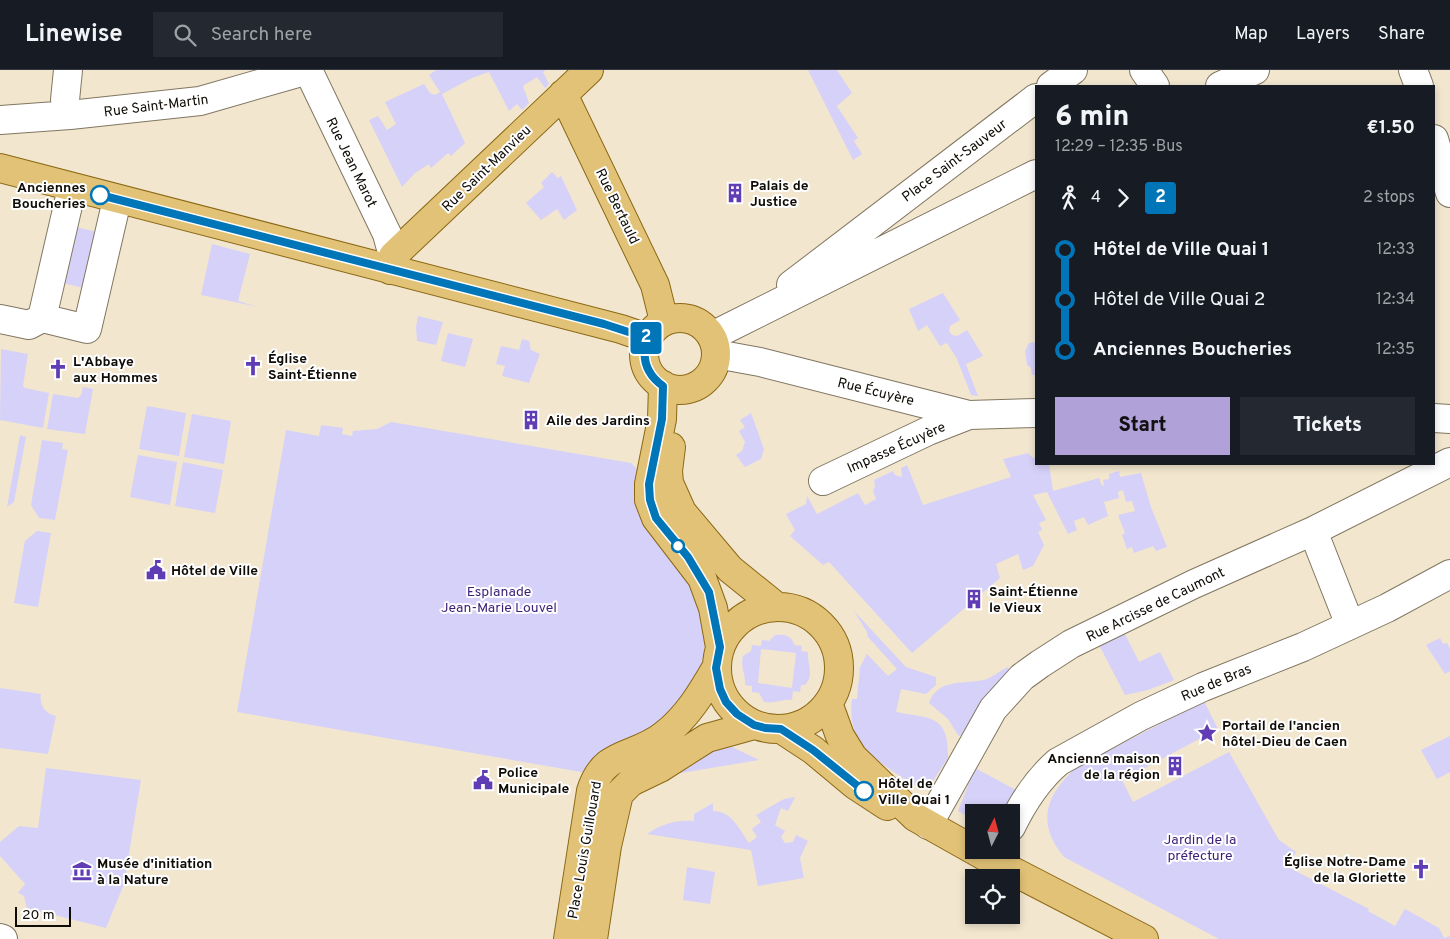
<!DOCTYPE html>
<html lang="en">
<head>
<meta charset="utf-8">
<style>
	:root { --surface:#171b24; --page:#242831; --text:#f1f3f6; --muted:#9ea1a6; --line:#363941; --accent:#b0a1d9 }
	body { margin:0; font-family:Overpass,sans-serif; background:var(--page); color:var(--text); height:100vh; display:flex; flex-direction:column; font-size:19px; white-space:nowrap }
	* { box-sizing:border-box; margin:0 }
	p { font-size:16px; color:var(--muted) }
	.icon { flex:none; width:28px; height:28px; fill:none; stroke:currentColor; stroke-width:2; stroke-linecap:round; stroke-linejoin:round }
	.map { position:relative; flex:1; overflow:hidden }
	.drawer { position:absolute; left:1035px; top:15px; width:400px; height:380px; display:flex; flex-direction:column; background:var(--surface); border-radius:0px; box-shadow:0 2px 8px #0003 }
	.drawer>* { flex:none }
	.badge { padding:0 10px; border-radius:4px; font-size:18px; line-height:32px }
	.needle { width:32px; rotate:6deg }
	.fabs { position:absolute; left:965px; top:734px; display:grid; gap:10px }
	.fabs a { display:grid; place-items:center; width:55px; height:55px; border-radius:0px; background:var(--surface); box-shadow:0 2px 8px #0003; font-size:25px }
	.scale { position:absolute; left:15px; bottom:12px; width:56px; box-sizing:border-box; padding-left:5px; border:2px solid #0f0b05; border-top:0; font-size:14px; line-height:18px; white-space:nowrap; color:#0f0b05; -webkit-text-stroke:4px #fff; paint-order:stroke }
	.map>.badge { position:absolute; translate:-50% -50%; box-shadow:0 0 0 2px #fff }
	.legs { display:flex; align-items:center; gap:8px; height:55px; padding:0 20px; font-size:16px }
	.legs p { margin-inline-start:auto }
	.head { display:flex; align-items:center; justify-content:space-between; height:85px; padding:0 20px }
	h1 { font-size:28px; font-weight:800; line-height:38px }
	.button { display:flex; gap:10px; margin-top:auto; padding:10px 20px }
	.button a { flex:1; height:58px; border-radius:0px; background:var(--accent); color:#111; font-size:20px; font-weight:800; line-height:58px; text-align:center }
	.button a+a { background:var(--page); color:var(--text) }
	ul { padding:0 20px; list-style:none }
	li { display:flex; align-items:center; gap:18px; height:50px; font-size:19px }
	li i { display:grid; place-items:center; width:8px; height:100%; margin:0 6px; background:currentColor }
	li i::after { content:''; width:12px; height:12px; margin:-6px; border:4px solid; border-radius:50%; background:var(--surface) }
	li p { margin-inline-start:auto }
	li:first-child i { background:linear-gradient(#0000 50%,currentColor 0) }
	li:last-child i { background:linear-gradient(currentColor 50%,#0000 0) }
	header { display:flex; align-items:center; gap:30px; box-sizing:border-box; height:70px; padding:0 25px; background:var(--surface); border-bottom:1px solid var(--line) }
	header strong { font-size:24px }
	nav { display:flex; gap:28px; margin-inline-start:auto; font-size:18px }
	.search { width:350px; height:45px; background:var(--page); display:flex; align-items:center; gap:12px; box-sizing:border-box; padding:0 18px; border-radius:0px; color:var(--muted); font-size:19px }
	.map>svg:first-child { display:block }
	.green { fill:#d6d1f9; fill-rule:evenodd }
	.lines { fill:none; stroke-linecap:round; stroke-linejoin:round }
	.minor-casing { stroke:#817661; stroke-width:30 }
	.major-casing { stroke:#8b6814; stroke-width:30 }
	.minor { stroke:#fff; stroke-width:28 }
	.major { stroke:#e2c277; stroke-width:28 }
	.line-1-casing { stroke:#fff; stroke-width:11 }
	.line-1 { stroke:#0075b8; stroke-width:8 }
	.stop-1-dot { fill:#fff; stroke:#0075b8; stroke-width:2.5 }
	.labels { text-anchor:middle; stroke-width:4; stroke-linejoin:round; paint-order:stroke }
	.street-label { font-size:14px; fill:#0f0b05; stroke:#fff }
	.poi-label { font-size:14px; font-weight:bold; fill:#0f0b05; stroke:#fff; text-anchor:start }
	.stop-label { font-size:14px; font-weight:bold; fill:#0f0b05; stroke:#fff; text-anchor:end }
	.park-label { font-size:14px; fill:#3b1f78; stroke:#fff }
</style>
</head>
<body>
<header>
<strong>Linewise</strong>
<div class="search"><svg class="icon" aria-label="search" viewBox="0 0 24 24"><circle cx="10" cy="10" r="6"/><path d="M15 15l6 6"/></svg>Search here</div>
<nav><a>Map</a><a>Layers</a><a>Share</a></nav>
</header>
<div class="map">
<svg width="1450" height="869" viewBox="0 0 1450 869">
	<rect width="100%" height="100%" fill="#f2e6cf"/>
	<!-- green -->
	<path class="green" d="M436,0H546L543,2L549,14L545,18L537,7L523,16L529,33L522,40L517,34L509,41L489,2L472,8L442,24L465,73L451,86L448,83L431,98L429,94L415,103L402,117L369,50L378,46L387,60L396,54L385,32L424,14L430,23L435,25L440,22L429,5Z
		M808,0H837L852,23L837,36L858,68L854,71L862,84L853,90Z
		M552,102L558,108L561,106L577,140L564,150L557,139L541,150L526,133L544,117L541,113Z
		M76,157L97,162L84,218L62,213Z
		M212,174L250,184L238,231L259,237L201,225Z
		M943,223L960,250L950,256L949,261L952,265L957,266L967,260L983,286L966,294L978,326L971,325L957,289L947,273L940,276L927,255L918,261L909,239Z
		M418,246L443,252L436,275L417,271L416,257Z
		M448,263L473,269L465,297L441,291Z
		M522,269L529,271L531,280L540,284L529,313L502,306L505,296L496,294L501,276L519,280Z
		M1036,272V305H1032L1031,298L1027,295L1025,281L1029,273Z
		M1,279L28,284L23,316L25,318L49,323L43,358L0,350Z
		M83,317L93,319L85,364L47,359L53,324L78,328L81,325Z
		M147,336L186,343L179,386L139,379Z
		M751,343L764,379L761,389L745,397L736,385L742,381L745,372L739,361L745,357L740,350Z
		M192,344L231,351L224,394L184,387Z
		M391,352L631,393L645,407L699,527L706,569L701,597L674,643L587,703L237,642L286,360L319,366L321,355L343,358L342,364L352,366L353,361L377,359Z
		M20,365L26,367L14,432L7,437Z
		M42,370L63,373L62,379L68,380L55,450L39,448L31,435Z
		M1028,383L1033,388L1036,387V394H1049L1053,421L1099,408L1102,416L1104,415L1103,410L1109,409V404L1119,401L1120,407L1141,403L1151,437L1167,477L1156,481L1153,476L1134,483L1132,477L1127,479L1122,465L1125,463L1118,445L1135,441L1132,431L1126,432L1123,420L1118,422L1119,428L1104,432L1108,446L1088,455L1084,447L1074,451L1077,460L1068,464L1047,422L1033,425L1046,450L1039,453L1042,460L1038,462L1044,475L1033,496L1023,500L1018,484L996,494L1000,508L912,583L829,492L823,495L790,466L795,460L786,444L806,434L807,426L817,444L858,423L865,435L876,429L873,421L875,416L874,410L893,401L895,405L902,407L901,398L907,395L923,435L1011,407L1003,389Z
		M138,385L177,392L170,435L130,427Z
		M183,392L223,400L215,443L175,436Z
		M37,461L51,463L38,537L14,533L25,471Z
		M854,541L906,597L936,607V615L926,624L901,619L896,642C929,649 949,643 948,688L929,717C916,719 908,711 897,704C867,684 847,668 852,629H857L860,597L867,584L888,606L897,599L868,567L867,562Z
		M1123,560L1139,592L1160,582L1174,610L1148,620L1125,625L1098,573Z
		M775,565C783,564 792,565 794,575L802,576L801,581L808,582C807,595 815,604 805,615H801L800,622L793,621L792,630C781,629 775,634 764,632L759,623L752,622V616L745,615C746,604 740,598 743,586L751,581L752,575L761,576L762,570L769,571ZM761,579L796,583L792,618L758,613Z
		M1440,568L1443,574L1447,573L1450,579V601L1445,604L1426,575Z
		M1008,597L1010,600L994,618L960,666L958,665L948,649L929,633C937,607 967,615 987,609C994,606 1001,600 1008,597Z
		M0,618L41,624C39,635 45,644 56,646L48,684L0,678Z
		M1204,631L1218,659L1122,710L1133,732L1229,682L1279,770L1296,782L1288,797L1369,839L1368,841L1395,856L1405,839L1439,858L1444,868L1450,866V869H1219L1064,787C1036,753 1045,725 1077,697Z
		M1450,666V702L1437,709L1421,680Z
		M724,673L759,690L681,703L679,700Z
		M46,698L141,710L124,814L106,858L27,838L24,826L18,823L25,814L0,786V772L19,756L38,758Z
		M975,698L1016,720L1002,742H974V750L958,741Z
		M795,727L788,741L781,738L775,755L785,761L781,767L785,773L793,772L796,765L808,771L800,788L804,808L758,816L751,780L647,764C662,754 675,750 694,751V744L713,733V741C732,741 739,759 749,773L757,767L752,759L761,752L756,745L784,729Z
		M687,797L715,802L710,834L683,830Z"/>
	<g class="lines">
		<defs>
			<path id="minor" d="M308,0L387,164L393,186
				M1144,0L1155,16
				M1413,0L1419,16
				M1051,16L1073,0
				M1220,16L1255,0
				M65,30L68,0
				M0,50L70,45L200,31L308,0
				M1434,69L1450,123
				M72,118L42,248L87,259L117,130
				M791,215L1036,28
				M0,249L29,255L42,248
				M712,266L1036,104
				M716,284L760,292L969,345L1036,343
				M1434,348L1450,349
				M823,411L928,361L969,345
				M1313,461L1350,555
				M928,755L993,639L1022,607L1040,594L1071,574L1194,514L1313,461L1450,392
				M1011,757C1023,732 1037,710 1058,692L1141,646L1203,617L1303,577L1387,538L1450,504
				M0,868L3,869"/>
			<path id="major" d="M563,24L655,215L664,251
				M0,98L621,259L647,268
				M390,200L393,186L589,0
				M644 284a36 36 0 1 1 72 0a36 36 0 1 1-72 0Z
				M663,315L662,349L649,414V430L656,448L702,508L713,538L720,577
				M671,377L668,401L669,413L682,442L730,499L777,537
				M717 598a61 61 0 1 1 122 0a61 61 0 1 1-122 0Z
				M828,633L840,666L853,687L915,747L995,792L1144,869
				M781,659L813,680L855,715L887,736
				M568,869L591,721C604,679 634,689 664,665C687,647 701,624 716,598
				M593,869L607,776L619,724L631,712L660,698L707,668L754,655"/>
		</defs>
		<!-- minor casing -->
		<use href="#minor" class="minor-casing"/>
		<!-- major casing -->
		<use href="#major" class="major-casing"/>
		<!-- minor -->
		<use href="#minor" class="minor"/>
		<!-- major -->
		<use href="#major" class="major"/>
	</g>
	<g class="lines">
		<defs>
			<path id="line-1" d="M100,125L604,254L647,268C641,288 646,304 663,316L662,349L649,414L650,430L656,448L688,487L709,522L720,577L716,598L720,619L726,632L737,644L754,655L765,658L781,659L813,680L864,721"/>
		</defs>
		<!-- line-1 casing -->
		<use href="#line-1" class="line-1-casing"/>
		<!-- line-1 -->
		<use href="#line-1" class="line-1"/>
	</g>
	<!-- icons -->
	<defs>
		<symbol id="building-bare" viewBox="-9 -9 18 18"><path d="M-4-6H4V6H1V3H-1V6H-4ZM-2.5-4.3h1.7v1.8h-1.7ZM.8-4.3h1.7v1.8H.8ZM-2.5-1h1.7V.8h-1.7ZM.8-1h1.7V.8H.8Z" fill="#603db5" stroke="#fff" stroke-width="2.5" paint-order="stroke"/></symbol>
		<symbol id="church-bare" viewBox="-9 -9 18 18"><path d="M-1.2-6h2.4v3.5h3.3v2.4h-3.3V6h-2.4V-.1h-3.3v-2.4h3.3Z" fill="#603db5" stroke="#fff" stroke-width="2.5" paint-order="stroke"/></symbol>
		<symbol id="civic-bare" viewBox="-9 -9 18 18"><path d="M-.6-6.5H3V-4.5H.6V-3L4-1V1h2V6H-6V1h2V-1L-.6-3ZM-1.2 2.5V6h2.4V2.5Z" fill="#603db5" stroke="#fff" stroke-width="2.5" paint-order="stroke"/></symbol>
		<symbol id="sight-bare" viewBox="-9 -9 18 18"><path d="M0-6L1.8-2.2L6-1.7L2.9 1.2L3.7 5.4L0 3.3L-3.7 5.4L-2.9 1.2L-6-1.7L-1.8-2.2Z" fill="#603db5" stroke="#fff" stroke-width="2.5" paint-order="stroke"/></symbol>
		<symbol id="museum-bare" viewBox="-9 -9 18 18"><path d="M0-6L6-3V-2H-6V-3ZM-5-1h2V3h-2ZM-1-1h2V3h-2ZM3-1h2V3H3ZM-6 4H6V6H-6Z" fill="#603db5" stroke="#fff" stroke-width="2.5" paint-order="stroke"/></symbol>
	</defs>
	<g fill-rule="evenodd">
		<use href="#building-bare" x="721" y="109" width="28" height="28"/>
		<use href="#church-bare" x="239" y="282" width="28" height="28"/>
		<use href="#church-bare" x="44" y="285" width="28" height="28"/>
		<use href="#building-bare" x="517" y="336" width="28" height="28"/>
		<use href="#civic-bare" x="142" y="486" width="28" height="28"/>
		<use href="#building-bare" x="960" y="515" width="28" height="28"/>
		<use href="#sight-bare" x="1193" y="649" width="28" height="28"/>
		<use href="#building-bare" x="1161" y="682" width="28" height="28"/>
		<use href="#civic-bare" x="469" y="696" width="28" height="28"/>
		<use href="#church-bare" x="1407" y="785" width="28" height="28"/>
		<use href="#museum-bare" x="68" y="787" width="28" height="28"/>
	</g>
	<!-- markers -->
	<g class="stop-1-dot">
		<circle cx="100" cy="125" r="9"/>
		<circle cx="678" cy="476" r="6"/>
		<circle cx="864" cy="721" r="9"/>
	</g>
	<g class="labels">
		<!-- street labels -->
		<g class="street-label">
			<text transform="translate(156 35) rotate(-7)" y="5">Rue Saint-Martin</text>
			<text transform="translate(954 90) rotate(-37)" y="5">Place Saint-Sauveur</text>
			<text transform="translate(352 92) rotate(64)" y="5">Rue Jean Marot</text>
			<text transform="translate(486 98) rotate(-44)" y="5">Rue Saint-Manvieu</text>
			<text transform="translate(618 136) rotate(64)" y="5">Rue Bertauld</text>
			<text transform="translate(876 321) rotate(14)" y="5">Rue Écuyère</text>
			<text transform="translate(896 377) rotate(-24)" y="5">Impasse Écuyère</text>
			<text transform="translate(1155 534) rotate(-26)" y="5">Rue Arcisse de Caumont</text>
			<text transform="translate(1216 612) rotate(-23)" y="5">Rue de Bras</text>
			<text transform="translate(584 780) rotate(-80)" y="5">Place Louis Guillouard</text>
		</g>
		<!-- poi labels -->
		<g class="poi-label">
			<text x="750" y="120">Palais de<tspan x="750" dy="16">Justice</tspan></text>
			<text x="268" y="293">Église<tspan x="268" dy="16">Saint-Étienne</tspan></text>
			<text x="73" y="296">L'Abbaye<tspan x="73" dy="16">aux Hommes</tspan></text>
			<text x="546" y="355">Aile des Jardins</text>
			<text x="171" y="505">Hôtel de Ville</text>
			<text x="989" y="526">Saint-Étienne<tspan x="989" dy="16">le Vieux</tspan></text>
			<text x="1222" y="660">Portail de l'ancien<tspan x="1222" dy="16">hôtel-Dieu de Caen</tspan></text>
			<text x="1160" y="693" text-anchor="end">Ancienne maison<tspan x="1160" dy="16">de la région</tspan></text>
			<text x="498" y="707">Police<tspan x="498" dy="16">Municipale</tspan></text>
			<text x="1406" y="796" text-anchor="end">Église Notre-Dame<tspan x="1406" dy="16">de la Gloriette</tspan></text>
			<text x="97" y="798">Musée d'initiation<tspan x="97" dy="16">à la Nature</tspan></text>
		</g>
		<!-- stop labels -->
		<g class="stop-label">
			<text x="86" y="122">Anciennes<tspan x="86" dy="16">Boucheries</tspan></text>
			<text x="878" y="718" text-anchor="start">Hôtel de<tspan x="878" dy="16">Ville Quai 1</tspan></text>
		</g>
		<!-- park labels -->
		<g class="park-label">
			<text x="499" y="526">Esplanade<tspan x="499" dy="16">Jean-Marie Louvel</tspan></text>
			<text x="1200" y="774">Jardin de la<tspan x="1200" dy="16">préfecture</tspan></text>
		</g>
	</g>
</svg>
<div class="fabs">
<a><svg class="needle" viewBox="-14 -14 28 28"><path d="M0-13l5 13h-10z" fill="#e53935"/><path d="M0 13l5-13h-10z" fill="#9ea1a6"/></svg></a>
<a><svg class="icon" aria-label="locate" viewBox="0 0 24 24"><circle cx="12" cy="12" r="6"/><path d="M12 2v4M12 18v4M2 12h4M18 12h4"/></svg></a>
</div>
<div class="scale">20 m</div>
<b class="badge" style="left:646px;top:268px;background:#0075b8;color:#fff">2</b>
<section class="drawer">
<div class="head"><div><h1>6 min</h1><p>12:29 – 12:35 · Bus</p></div><b>€1.50</b></div>
<div class="legs"><svg class="icon" aria-label="walk" viewBox="0 0 24 24"><circle cx="13" cy="4" r="2"/><path d="M13 8l-2 6 4 7M11 14l-3 7M7 12l3-4h3l4 4"/></svg>4<svg class="icon" aria-label="forward" viewBox="0 0 24 24"><path d="M9 5l7 7-7 7"/></svg><b class="badge" style="background:#0075b8;color:#fff">2</b><p>2 stops</p></div>
<ul>
<li><i style="color:#0075b8"></i><b>Hôtel de Ville Quai 1</b><p>12:33</p></li>
<li><i style="color:#0075b8"></i><span>Hôtel de Ville Quai 2</span><p>12:34</p></li>
<li><i style="color:#0075b8"></i><b>Anciennes Boucheries</b><p>12:35</p></li>
</ul>
<div class="button"><a>Start</a><a>Tickets</a></div>
</section>
</div>
</body>
</html>
